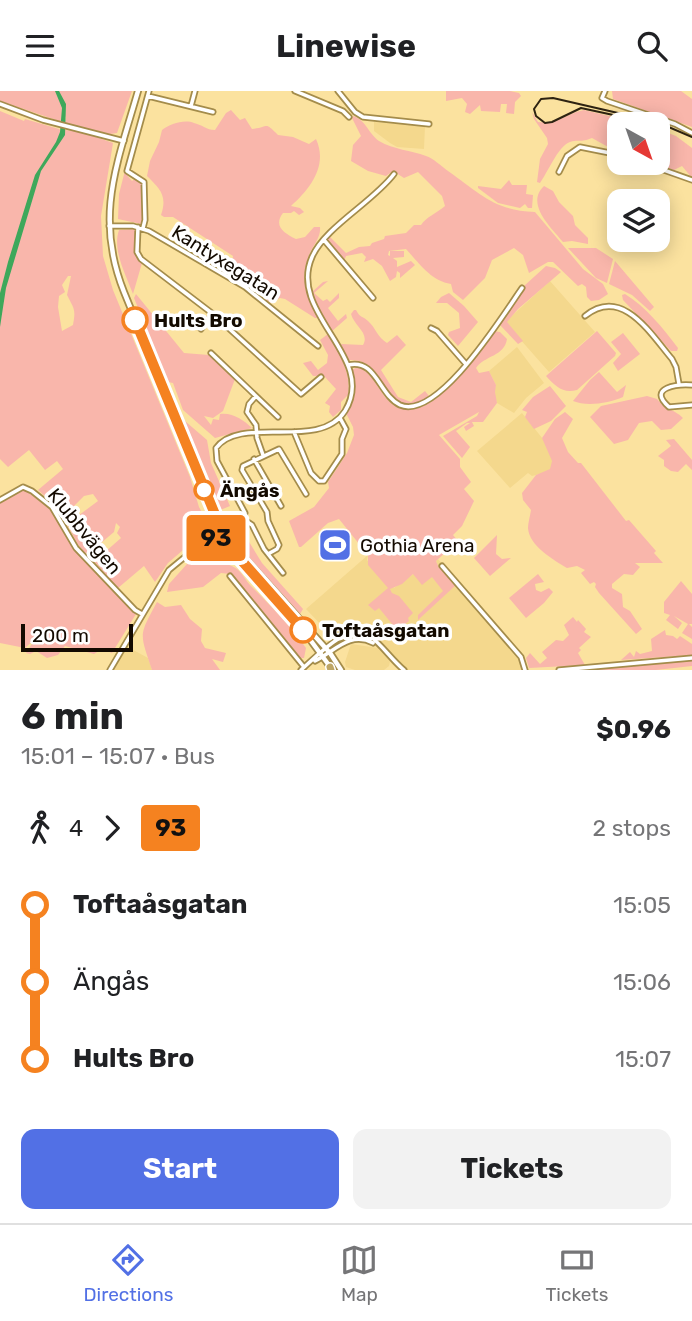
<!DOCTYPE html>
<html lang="en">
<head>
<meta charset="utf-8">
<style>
	:root { --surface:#fff; --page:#f2f2f2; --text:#202124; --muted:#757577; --line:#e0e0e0; --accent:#5270e5 }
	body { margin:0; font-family:Rubik,sans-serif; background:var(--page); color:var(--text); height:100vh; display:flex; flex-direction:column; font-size:26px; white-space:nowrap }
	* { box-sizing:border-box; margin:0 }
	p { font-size:23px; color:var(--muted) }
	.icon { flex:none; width:38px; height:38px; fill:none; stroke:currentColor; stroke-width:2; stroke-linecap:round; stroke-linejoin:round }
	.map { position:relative; height:579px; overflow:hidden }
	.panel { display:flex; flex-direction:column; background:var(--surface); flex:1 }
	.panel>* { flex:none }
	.badge { padding:0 14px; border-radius:5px; font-size:24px; line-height:46px }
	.needle { width:46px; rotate:140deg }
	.tools { position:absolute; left:607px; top:21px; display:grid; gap:14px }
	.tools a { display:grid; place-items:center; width:63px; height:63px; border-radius:14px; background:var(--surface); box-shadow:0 4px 18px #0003; font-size:35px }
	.scale { position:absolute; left:21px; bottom:18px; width:112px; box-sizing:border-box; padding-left:7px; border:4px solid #130a00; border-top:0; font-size:19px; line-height:24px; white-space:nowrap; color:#130a00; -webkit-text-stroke:5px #fff; paint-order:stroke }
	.map>.badge { position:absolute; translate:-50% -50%; box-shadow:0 0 0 4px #fff }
	.legs { display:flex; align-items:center; gap:10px; height:77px; padding:0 21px; font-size:23px }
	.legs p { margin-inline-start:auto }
	.headline { display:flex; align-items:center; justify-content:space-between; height:119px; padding:0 21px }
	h1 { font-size:38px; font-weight:700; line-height:52px }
	.cta { display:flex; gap:14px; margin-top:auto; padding:14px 21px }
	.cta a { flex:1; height:80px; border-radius:14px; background:var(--accent); color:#fff; font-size:28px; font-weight:700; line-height:80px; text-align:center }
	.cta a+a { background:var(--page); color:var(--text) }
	ul { padding:0 21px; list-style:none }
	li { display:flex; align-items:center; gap:24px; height:77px; font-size:26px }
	li i { display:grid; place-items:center; width:10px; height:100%; margin:0 9px; background:currentColor }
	li i::after { content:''; width:18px; height:18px; margin:-9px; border:5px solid; border-radius:50%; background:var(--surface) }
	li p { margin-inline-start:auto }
	li:first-child i { background:linear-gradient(#0000 50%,currentColor 0) }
	li:last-child i { background:linear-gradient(currentColor 50%,#0000 0) }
	header { display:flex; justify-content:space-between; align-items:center; height:91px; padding:0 21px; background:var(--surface); font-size:32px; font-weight:700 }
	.tabs { display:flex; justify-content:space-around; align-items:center; height:98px; border-top:2px solid var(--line); background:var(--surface); font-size:19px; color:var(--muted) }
	.tabs a { display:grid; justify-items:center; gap:4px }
	.tabs .selected { color:var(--accent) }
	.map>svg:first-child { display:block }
	.built { fill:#f4d88d }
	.green { fill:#f9b6ab; fill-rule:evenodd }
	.water { fill:#3ea85b }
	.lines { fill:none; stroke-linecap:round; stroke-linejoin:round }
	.minor-casing { stroke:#a48c4b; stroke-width:7 }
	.tertiary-casing { stroke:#a48c4b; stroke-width:8 }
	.trunk-casing { stroke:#fff; stroke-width:10 }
	.minor { stroke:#fff; stroke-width:3.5 }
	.tertiary { stroke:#fff; stroke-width:4.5 }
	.trunk { stroke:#bea666; stroke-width:7 }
	.tram { stroke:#2e2312; stroke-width:2 }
	.line-1-casing { stroke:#fff; stroke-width:16 }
	.line-1 { stroke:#f58220; stroke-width:10 }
	.stop-1-dot { fill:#fff; stroke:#f58220; stroke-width:3.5 }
	.labels { text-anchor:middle; stroke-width:7; stroke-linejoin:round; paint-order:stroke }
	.street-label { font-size:19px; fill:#130a00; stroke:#fff }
	.stop-label { font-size:19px; font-weight:bold; fill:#130a00; stroke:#fff; text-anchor:start }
	.poi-label { font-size:19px; fill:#130a00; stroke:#fff; text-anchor:start }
</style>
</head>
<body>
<header><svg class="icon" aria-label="menu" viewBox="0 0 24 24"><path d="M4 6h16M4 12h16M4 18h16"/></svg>Linewise<svg class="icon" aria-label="search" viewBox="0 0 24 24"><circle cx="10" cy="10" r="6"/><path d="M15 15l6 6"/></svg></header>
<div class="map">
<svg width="692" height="579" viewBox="0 0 692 579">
	<rect width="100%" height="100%" fill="#fbe29f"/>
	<!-- built -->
	<path class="built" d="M374,31L425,35L424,58L397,56L390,52L374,40Z
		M550,190L595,241L549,281L505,231Z
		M517,256L544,292L526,307L514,322L497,312L494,301L496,294L489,280Z
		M522,322L551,358L555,376L548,381L532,385L528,382L510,397L477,360Z
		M368,464L367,469L394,497L416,481L439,477L436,470L438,468L524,567L527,579H398L390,571L389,575L384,579H355L346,576L345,571L351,553L378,557L364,550L349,551L342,556L306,518Z
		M126,555L148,567L152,579H113Z"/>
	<!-- green -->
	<path class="green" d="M0,0H132L117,42L110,43L65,32L66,26L62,23V31L0,10Z
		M446,0H510L519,2L521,5L515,11L514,23L506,22L507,13H501L500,21L481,20L480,14L470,23L465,21L467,13L462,7L446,10Z
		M612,0H681L692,8V36L613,8Z
		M231,19L240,29L245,27L252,38C270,36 264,30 278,44L293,46L309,53L316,48C328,74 311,97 291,115L300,117L304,121L299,124L294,120L291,122H283C273,135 284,142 296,148L305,146L314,136H320C321,146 314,153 310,162C299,186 306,205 318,227H315L285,208L280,207L271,212L234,187L235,183L231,177L233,165L173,126H164L161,124C168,104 159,97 147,85L150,70L159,51L162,39C170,33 184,28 194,32C203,34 206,39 215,39L226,22Z
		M584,19L644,33H620L619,62L592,47C580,52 579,48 570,51C558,55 547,83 540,92L537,91L540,68L548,53L547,47L534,28L532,21L538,31L551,32L576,21Z
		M0,20L24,30L25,28L59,38L65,44V39L82,41L113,52L101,125L103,165L113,199L190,386L199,416L208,432L204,441L168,472L155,491L144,475L118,497L92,468L94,466L97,468L121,447L117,442L120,436L116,432L114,441L89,462L90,464L84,461L77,452L67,433L98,410L93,403L84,405L63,426L56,415L38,399L63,378L57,370L45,379L29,359L8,376L0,368ZM68,185H71L67,204C74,218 76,218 73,234L62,240L58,216L59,205L65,201L62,194Z
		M353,25C366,29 368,42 379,50C394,59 411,59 426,65C433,67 441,75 448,80C481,103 493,119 535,121L583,178L603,193L608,203L599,209L591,210L587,206L586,196L582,193L578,195L553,171H548L529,182L523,164L514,157L492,169L485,187L463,209L453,201L451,193C431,190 419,172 406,158L389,160L388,164L390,165V160H404V166L393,167L397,170V176L411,170L415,174L400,187V182L397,180L396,186L390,190L382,175L373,168L364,171L366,166L362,162L346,165L344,170L328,152L327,150L329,145L346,162L359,156L370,155L372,152L384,148L385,145L406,142L414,134H421C426,126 437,122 445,115L442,105L418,81L404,87L393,80L386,85L368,80L351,70L353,54L361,45L352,27Z
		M658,38L676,45L692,57V87L682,75L674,79L654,72H658Z
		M131,59L125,82L132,90L136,87L143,90L144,129L141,133L118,128L119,103L130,60Z
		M509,89L512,94H527L526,103L533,104L532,117H528L525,113L520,117L498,112L478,97V95L501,98Z
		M544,95L553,100L559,111L573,125L575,134L588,147V153L572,150L563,151C551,136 525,113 544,95Z
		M134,138L137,141L135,164L142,172L133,203C126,184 112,159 119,139Z
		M568,157H596L613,168L607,192L596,187Z
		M615,170L654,216L650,220L632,204L609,193Z
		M546,175L555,177L561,181L518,218L507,231L523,250L518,253L500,234V229L506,226L505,224L515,207L524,200V195Z
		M328,190L314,202L323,210L327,208L330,211L339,202V207L328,217L338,230L346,223L347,227L331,241L313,210L311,202L323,191Z
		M449,202L464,215L478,231L458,255L448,244L449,241L460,237L459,222L447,212H436L441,206Z
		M136,203L184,262L209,264L235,288L223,320L213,327L204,325L211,334L213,328L219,329L220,323C232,321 244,329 252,337L215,347L183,319L173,292L168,291L134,207Z
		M625,203C646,216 663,237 678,257L677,260H671L623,209L622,204Z
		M354,219H356C360,227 363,225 368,230C376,237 377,246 387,252L397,244L406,254L381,279L398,306L411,311L425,300L429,305C391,333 388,284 364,272C359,269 353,269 348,269L341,253L363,254C370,242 354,235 351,223Z
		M141,229L178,324L207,349L211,372L230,415L218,420L210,395H207L201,386L143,242Z
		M493,240L500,241L507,248C504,266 485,264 476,277L479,282L489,280L496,294L495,301L497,312L483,331H472L474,335L466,340L464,336L470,332H467L456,340L470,356L462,367L443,345L477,325L479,321L439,344L460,368V376L471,391L464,398L474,410L462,435L453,444L458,450L436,470L439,477L441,476L456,494L418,529V524L443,500L432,486L422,494L413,483L402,493L390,498L392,502L399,505L413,522L408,527L409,530L397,539L379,517L375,520L368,514L388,497L368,474V464L339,428L328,432L301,456H299L289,430L314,416L329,397L328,391L347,362L354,344L353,336L346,322L353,304L351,279L358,276C376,283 379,305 395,315C432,335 475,264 493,240Z
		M597,240L616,262L615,265L577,299C563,303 555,295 546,285Z
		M623,242L640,263L618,280L613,272L621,263L611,251Z
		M328,243C339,261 352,283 348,304L341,311V319L333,326L329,321L330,315L325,312L336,298L324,285H313L303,272L311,270L318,279L327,272L328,264L320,249Z
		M599,281L617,301L626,294L623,306C609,312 587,316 573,310L590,289Z
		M550,295L566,315L551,330L534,338L525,326L527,321L522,319L533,306Z
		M647,305L657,308C668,321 673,317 683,327L671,338L661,339L652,330L639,332L628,349L614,353L590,326L601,315Z
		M565,321L573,328L562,347L568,361L578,372H581L626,430L629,429L656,460L654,462L663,472H635L640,476L633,484L624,483L612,493V497L622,503L623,516L630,520L642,538L636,543L599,502L595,496L596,493L594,491L590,493L581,482L585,479L577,475L567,477C554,469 529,455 528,437C528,432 530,425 531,419L523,409L522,402L536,384L550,378L552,370L542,347L555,328Z
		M674,348L692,369V379L686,373L678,381L671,380L664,375V369L658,365L671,355L666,349Z
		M25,399L53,420L74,458L136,523L112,562L102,558L94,563L65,555L58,564L47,567L36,560L30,563L26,562L31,554L43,547L35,548L25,557L0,552V411L15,401Z
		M240,436L262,472L303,518L300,523L241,459L235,448Z
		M497,444L496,463L502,468L511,467L490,485L474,467Z
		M205,470C217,472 227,471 237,478C243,483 246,490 251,495C271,515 290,534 306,557L304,567H299L230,483L221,482L203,496L167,501L169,493L187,473Z
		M538,483L544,491L535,493L536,499L541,501L549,497L553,501L544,512L526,527L509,507Z
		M681,490L692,503V533H689L692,536V548L682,542L688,533L674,525L682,532L678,538L666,529L670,524L664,522V511Z
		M157,511L165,516L181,514L190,528L202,538L201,550L205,557L226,562L223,571L212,568L220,579H152C140,542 138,546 157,511Z
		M573,526L577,531L578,529L586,538L584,541L591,546L579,557L581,559L578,562L585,574L529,577L526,567L530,562L540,573L547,567L542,561L556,549L563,550L569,544L564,534Z
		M665,539L666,544L673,545L677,548L680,545L692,553V564L621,569L630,561L634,566L636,560L640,563L652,560L651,548Z
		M692,569V575L656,579H582Z"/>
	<!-- water -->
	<path class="water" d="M55,0H59L66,13L65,44L41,80L6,197L0,236V202L8,171L35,84L56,51L60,41L62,17Z"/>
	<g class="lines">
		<defs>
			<path id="minor" d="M295,0L343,20L349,26
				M338,0L355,21L363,26L429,33
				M605,0L602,7L607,10L675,33L692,42
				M148,5L213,21
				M0,13L43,29L124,50
				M191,15L195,0
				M644,72L692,89
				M559,81L567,65L580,56L620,64
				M109,135H133L149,140L245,196L318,255
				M138,136L137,161L141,168L213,223L301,303L321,286
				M143,137L145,129L144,91L127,80L149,0
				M324,149L373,207
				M585,225C622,195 650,242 672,268L676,276L679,293
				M431,237L437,240L465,272
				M201,238L213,223
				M211,262L278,326
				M348,274C376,267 379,304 400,314C438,330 503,224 522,197
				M692,294C679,293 646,296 669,316L692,314
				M256,305L249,313L247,321L256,334L257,347L263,364
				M294,341L311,382L319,390H324L342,363V348L346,338L340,327
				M254,368L281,415
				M0,409L23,396L32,400L52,416L76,457L135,519L142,523
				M243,428L252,434L264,458L283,482
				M231,437L243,428L245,422L217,370L216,357C241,323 319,361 345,320C378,266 287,223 312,166C325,136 373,111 394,83
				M206,453L219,449
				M268,463L277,458L279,454L268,430L267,421L242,379L243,375L279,358L306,403
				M442,475L521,566L525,579
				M230,485L304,576
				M315,570C335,560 350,540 373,552
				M110,579L169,479L214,442
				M301,579C315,567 350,529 369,544C382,554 392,569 404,579
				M559,579L692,567"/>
			<path id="tertiary" d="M138,0C117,73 94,126 124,201L219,434
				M214 441a9 9 0 1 1 18 0a9 9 0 1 1-18 0Z
				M231,445L241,463L330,562L341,579
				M223,450L303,539L331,577"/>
			<path id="trunk" d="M330,576L331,579"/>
		</defs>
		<!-- minor casing -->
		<use href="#minor" class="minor-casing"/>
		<!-- tertiary casing -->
		<use href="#tertiary" class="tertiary-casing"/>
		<!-- trunk casing -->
		<use href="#trunk" class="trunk-casing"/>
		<!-- minor -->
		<use href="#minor" class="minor"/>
		<!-- tertiary -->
		<use href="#tertiary" class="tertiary"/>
		<!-- trunk -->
		<use href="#trunk" class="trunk"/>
		<!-- tram -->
		<path class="tram" d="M655,33L581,17L552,31L545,32L536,25L534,18L541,8L553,7L657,31L692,46"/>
	</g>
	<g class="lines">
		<defs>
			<path id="line-1" d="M135,229L219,433L215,439L216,446L234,461L303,539"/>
		</defs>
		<!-- line-1 casing -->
		<use href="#line-1" class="line-1-casing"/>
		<!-- line-1 -->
		<use href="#line-1" class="line-1"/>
	</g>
	<!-- icons -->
	<defs>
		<symbol id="stadium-square" viewBox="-11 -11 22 22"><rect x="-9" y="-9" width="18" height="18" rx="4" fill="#5270e5" stroke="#fff"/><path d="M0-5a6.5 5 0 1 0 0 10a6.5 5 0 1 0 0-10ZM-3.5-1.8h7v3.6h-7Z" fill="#fff"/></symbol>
	</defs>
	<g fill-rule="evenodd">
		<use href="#stadium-square" x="316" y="435" width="38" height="38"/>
	</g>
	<!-- markers -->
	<g class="stop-1-dot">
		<circle cx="135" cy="229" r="12"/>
		<circle cx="204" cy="399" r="9"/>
		<circle cx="303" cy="539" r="12"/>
	</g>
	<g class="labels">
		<!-- street labels -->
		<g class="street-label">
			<text transform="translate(226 171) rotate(32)" y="7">Kantyxegatan</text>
			<text transform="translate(85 440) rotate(51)" y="7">Klubbvägen</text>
		</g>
		<!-- stop labels -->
		<g class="stop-label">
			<text x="154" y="236">Hults Bro</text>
			<text x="220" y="406">Ängås</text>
			<text x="322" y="546">Toftaåsgatan</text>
		</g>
		<!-- poi labels -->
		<g class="poi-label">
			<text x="360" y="461">Gothia Arena</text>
		</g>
	</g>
</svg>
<div class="tools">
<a><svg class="needle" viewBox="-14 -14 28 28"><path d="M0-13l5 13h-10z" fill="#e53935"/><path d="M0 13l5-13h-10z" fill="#757577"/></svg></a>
<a><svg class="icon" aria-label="layers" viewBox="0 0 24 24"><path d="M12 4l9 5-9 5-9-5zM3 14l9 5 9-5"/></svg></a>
</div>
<div class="scale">200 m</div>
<b class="badge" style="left:216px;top:447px;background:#f58220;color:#111">93</b>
</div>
<section class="panel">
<div class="headline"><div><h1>6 min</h1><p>15:01 – 15:07 · Bus</p></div><b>$0.96</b></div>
<div class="legs"><svg class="icon" aria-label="walk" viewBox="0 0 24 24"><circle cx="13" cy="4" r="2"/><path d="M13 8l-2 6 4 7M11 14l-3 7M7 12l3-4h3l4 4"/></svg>4<svg class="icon" aria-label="forward" viewBox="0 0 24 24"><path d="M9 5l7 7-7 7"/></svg><b class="badge" style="background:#f58220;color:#111">93</b><p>2 stops</p></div>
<ul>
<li><i style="color:#f58220"></i><b>Toftaåsgatan</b><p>15:05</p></li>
<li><i style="color:#f58220"></i><span>Ängås</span><p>15:06</p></li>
<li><i style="color:#f58220"></i><b>Hults Bro</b><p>15:07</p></li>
</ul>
<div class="cta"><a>Start</a><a>Tickets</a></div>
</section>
<nav class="tabs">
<a class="selected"><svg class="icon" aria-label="directions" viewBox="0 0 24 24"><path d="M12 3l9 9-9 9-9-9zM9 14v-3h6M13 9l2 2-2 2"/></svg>Directions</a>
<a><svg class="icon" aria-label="map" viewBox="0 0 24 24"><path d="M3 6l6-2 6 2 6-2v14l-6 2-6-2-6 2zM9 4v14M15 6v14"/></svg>Map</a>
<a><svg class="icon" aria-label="tickets" viewBox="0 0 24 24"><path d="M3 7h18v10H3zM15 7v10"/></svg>Tickets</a>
</nav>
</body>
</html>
